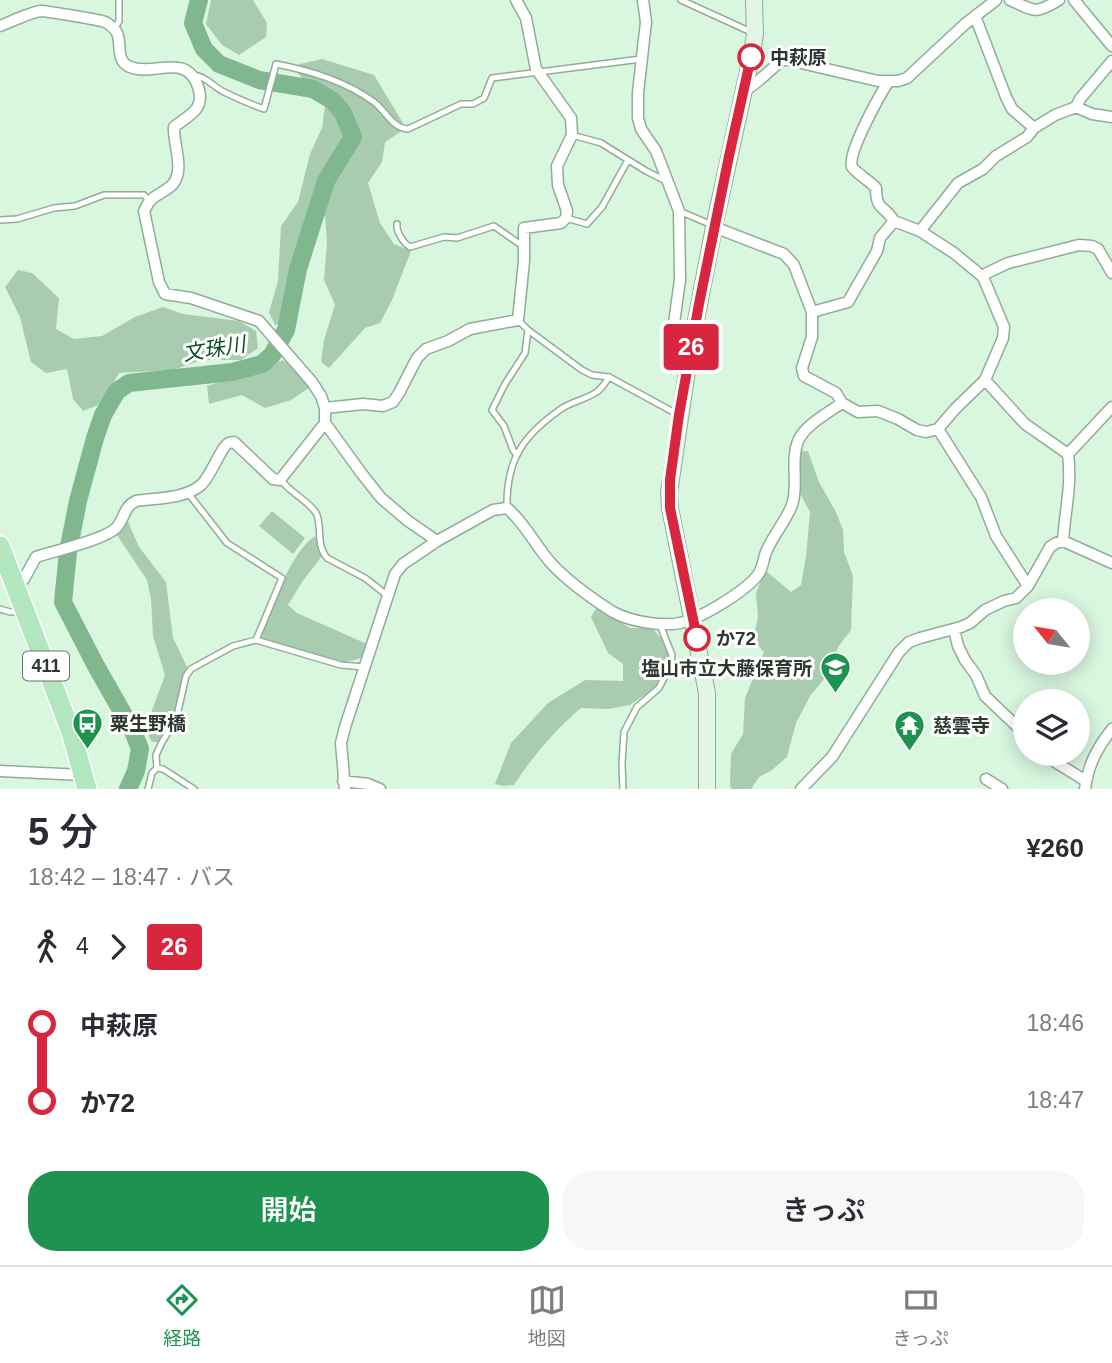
<!DOCTYPE html>
<html lang="ja">
<head>
<meta charset="utf-8">
<style>
	:root { --surface:#fff; --page:#f7f7f7; --text:#2b2b33; --muted:#7c7c81; --line:#e1e1e2; --accent:#1d934f }
	body { margin:0; font-family:Arial,"Noto Sans JP",sans-serif; background:var(--page); color:var(--text); height:100vh; display:flex; flex-direction:column; font-size:26px; white-space:nowrap }
	* { box-sizing:border-box; margin:0 }
	p { font-size:23px; color:var(--muted) }
	.icon { flex:none; width:38px; height:38px; fill:none; stroke:currentColor; stroke-width:2; stroke-linecap:round; stroke-linejoin:round }
	.map { position:relative; height:789px; overflow:hidden }
	.sheet { display:flex; flex-direction:column; background:var(--surface); flex:1 }
	.sheet>* { flex:none }
	.badge { padding:0 14px; border-radius:5px; font-size:24px; line-height:46px }
	.needle { width:46px; rotate:300deg }
	.tools { position:absolute; left:1013px; top:598px; display:grid; gap:14px }
	.tools a { display:grid; place-items:center; width:77px; height:77px; border-radius:50%; background:var(--surface); box-shadow:0 4px 18px #0003; font-size:35px }
	.map>.badge { position:absolute; translate:-50% -50%; box-shadow:0 0 0 4px #fff }
	.legs { display:flex; align-items:center; gap:10px; height:77px; padding:0 28px; font-size:23px }
	.legs p { margin-inline-start:auto }
	.headline { display:flex; align-items:center; justify-content:space-between; height:119px; padding:0 28px }
	h1 { font-size:38px; font-weight:600; line-height:52px }
	.button { display:flex; gap:14px; margin-top:auto; padding:14px 28px }
	.button a { flex:1; height:80px; border-radius:28px; background:var(--accent); color:#fff; font-size:28px; font-weight:600; line-height:80px; text-align:center }
	.button a+a { background:var(--page); color:var(--text) }
	ul { padding:0 28px; list-style:none }
	li { display:flex; align-items:center; gap:24px; height:77px; font-size:26px }
	li i { display:grid; place-items:center; width:10px; height:100%; margin:0 9px; background:currentColor }
	li i::after { content:''; width:18px; height:18px; margin:-9px; border:5px solid; border-radius:50%; background:var(--surface) }
	li p { margin-inline-start:auto }
	li:first-child i { background:linear-gradient(#0000 50%,currentColor 0) }
	li:last-child i { background:linear-gradient(currentColor 50%,#0000 0) }
	.dock { display:flex; justify-content:space-around; align-items:center; height:98px; border-top:2px solid var(--line); background:var(--surface); font-size:19px; color:var(--muted) }
	.dock a { display:grid; justify-items:center; gap:4px }
	.dock .selected { color:var(--accent) }
	.map>svg:first-child { display:block }
	.green { fill:#a9ccb1 }
	.lines { fill:none; stroke-linecap:round; stroke-linejoin:round }
	.river { stroke:#80b78e; stroke-width:18 }
	.service-casing { stroke:#91ac97; stroke-width:8 }
	.minor-casing { stroke:#91ac97; stroke-width:13 }
	.secondary-casing { stroke:#91ac97; stroke-width:18 }
	.trunk-casing { stroke:#fff; stroke-width:22 }
	.service { stroke:#fff; stroke-width:5 }
	.minor { stroke:#fff; stroke-width:10 }
	.secondary { stroke:#e2f5e7; stroke-width:16 }
	.trunk { stroke:#b2e6bf; stroke-width:19 }
	.line-1-casing { stroke:#fff; stroke-width:16 }
	.line-1 { stroke:#d7263d; stroke-width:10 }
	.stop-1-dot { fill:#fff; stroke:#d7263d; stroke-width:3.5 }
	.labels { text-anchor:middle; stroke-width:6; stroke-linejoin:round; paint-order:stroke }
	.shield { fill:#fff; stroke:#6b736d; stroke-width:2 }
	.shield-label { font-size:18px; font-weight:bold; fill:#2c372f }
	.stop-label { font-size:19px; font-weight:bold; fill:#2c372f; stroke:#fff; text-anchor:start }
	.poi-label { font-size:19px; font-weight:bold; fill:#2c372f; stroke:#fff; text-anchor:start }
	.water-label { font-size:21px; font-style:italic; fill:#0c4d27; stroke:#fff }
</style>
</head>
<body>
<div class="map">
<svg width="1112" height="789" viewBox="0 0 1112 789">
	<rect width="100%" height="100%" fill="#d9f6df"/>
	<!-- green -->
	<path class="green" d="M211,0H253L267,23L266,37L239,55L222,45L206,24Z
		M322,59L374,75L406,128L385,142L382,162L368,183L380,223L394,244L411,251L392,300L380,323L365,328L329,368L321,362L324,340L335,305L324,280L327,243L325,216L308,219L295,263L282,323L275,325L269,312L278,281L281,226L298,202L310,154L322,128L325,106L292,66Z
		M18,270L32,273L59,298L56,329L74,339L102,336L135,317L163,307L183,314L239,321L256,331L258,348L241,360H202L173,370L119,373L101,404L83,411L73,399L67,369L46,373L31,362L20,317L5,287Z
		M283,360L296,370L310,387L291,400L265,408L242,395L209,404L207,386L228,379L249,375Z
		M801,451H808L819,482L836,512L843,530L844,552L853,576L851,630L838,647L830,672L810,696L796,723L787,757L772,770L759,777L751,789H731L730,784L731,754L743,734L745,698L764,652L753,640L758,617L756,593L765,570L791,592L801,585L806,556L810,512L795,484Z
		M272,511L305,538L293,554L259,526Z
		M126,517L139,547L166,582L173,638L188,669L182,680L173,718L158,742H152L145,729L165,675L153,636L151,599L147,580L117,535Z
		M315,536L322,556L302,582L288,605L297,613L367,644L362,658L345,662L259,638C272,609 289,554 315,536Z
		M597,607L630,628H652L661,638L670,658L664,676L656,687L630,705L608,709L581,708C555,730 533,756 514,785L503,786L495,784L511,743L548,703L585,680L623,681V664L608,653L591,617Z"/>
	<g class="lines">
		<!-- river -->
		<path class="river" d="M128,789L136,771L140,749L133,731L96,666L63,602L68,552L78,501L95,438L103,415L117,391L129,383L232,372L262,364L272,355L286,330L298,269L326,181L353,137L343,113L333,101L313,89L259,80L219,64L204,49L193,23L199,0"/>
		<defs>
			<path id="service" d="M681,0L751,32
				M114,30L119,21V0
				M192,75C204,75 213,86 222,91C236,98 250,104 264,109L276,64C311,71 345,81 374,102C386,111 392,128 408,129L461,104H473L484,98L492,78L641,59
				M572,135L601,143L646,171L666,181
				M679,211L712,225
				M566,218L587,224L602,207L628,160
				M0,220L17,219L54,208L75,206L104,195H144L150,201
				M397,224C396,231 403,243 410,247L444,237L457,238L494,226L524,247
				M518,320L528,330L582,370L592,375L609,377L677,414
				M517,455L513,450L504,426L492,410L505,384L525,353L528,330
				M281,480C289,492 312,503 317,515C322,530 316,545 327,558L365,578L388,596
				M188,493L227,543L282,578L256,640
				M507,508C506,461 522,436 561,409C571,402 584,400 595,393C601,390 605,383 609,377
				M0,609L10,612L21,611
				M157,768L156,755L162,742L176,720L186,676L191,669L233,646L256,640L341,665L364,667
				M148,789L152,773L157,768L163,769L194,789
				M623,789L622,764L624,732L637,707L659,688L671,664L672,655L660,625"/>
			<path id="minor" d="M643,0L646,22L638,93V118L641,129L656,151L679,211L680,280L674,323L678,346L689,357
				M1010,0C1036,11 1033,15 1059,0
				M1074,0L1112,46
				M975,16L1006,97L1012,109L1034,128
				M0,26C10,22 31,12 41,11C46,11 101,20 105,22C108,23 116,30 117,33C122,44 115,61 130,67C155,77 188,50 199,90C204,110 189,115 174,127C173,144 185,169 173,184C167,191 156,194 150,201C147,204 146,208 144,211L159,282L165,294L191,298L259,321L312,382L321,396L325,408V423L362,474L381,498L408,521L437,541
				M888,82C880,95 847,153 852,167C853,170 872,183 876,188C876,212 885,205 894,221
				M744,91C759,83 770,69 784,59L878,81H898L907,78L965,24L996,0
				M1076,107L1080,99L1112,61
				M714,227L784,254L794,265L812,312V337L802,368L804,376L836,393L842,403L858,412L878,411L898,419L917,430L926,432L938,429L955,409L985,380L1003,338L1004,327L983,277L954,253L920,231
				M983,277L987,273L1008,263L1079,245L1092,246L1098,249L1112,273
				M812,312L848,302L877,251L880,238L894,221L920,231L958,183L983,169L996,156L1027,137L1034,128L1055,115L1076,107L1092,114L1112,117
				M985,380L1025,424L1068,454
				M325,408L363,404L383,406L393,402L399,393L417,358L426,349L448,341L470,329L518,320L524,261V228L561,223L566,218L567,211L558,185L557,166L572,135L571,118L536,69L526,18L516,0
				M938,429L981,497L996,536L1028,586
				M1063,541C1065,510 1072,486 1068,454L1112,407
				M16,586L24,579L36,557C54,551 104,540 116,528C125,519 123,507 136,501C156,498 185,499 201,485C211,476 222,445 229,443C231,442 233,442 234,442L273,479L280,480L325,423
				M954,629L958,646L965,660L976,675L985,696L1026,735
				M1045,754L1052,760L1086,781
				M0,771L83,775
				M986,779L1002,789
				M343,781L368,784L380,789
				M345,789L341,743L345,727L395,574L403,564L437,541L493,510L507,508C525,523 535,545 550,562C568,582 591,598 613,612C629,621 662,627 680,623C700,619 744,592 757,576C763,569 763,560 766,552C773,535 786,521 792,505C799,485 790,461 798,441C805,425 828,413 842,403
				M801,789L832,757L899,652L909,642L920,638L961,627L970,623L985,610L1004,601L1016,598L1028,586L1050,547L1056,543L1063,541L1112,563
				M1085,789C1088,765 1097,748 1112,729"/>
			<path id="secondary" d="M707,789V693L670,508L669,493L689,357L714,227L752,53L755,34L754,0"/>
			<path id="trunk" d="M0,546L71,732L87,789"/>
		</defs>
		<!-- service casing -->
		<use href="#service" class="service-casing"/>
		<!-- minor casing -->
		<use href="#minor" class="minor-casing"/>
		<!-- secondary casing -->
		<use href="#secondary" class="secondary-casing"/>
		<!-- trunk casing -->
		<use href="#trunk" class="trunk-casing"/>
		<!-- service -->
		<use href="#service" class="service"/>
		<!-- minor -->
		<use href="#minor" class="minor"/>
		<!-- secondary -->
		<use href="#secondary" class="secondary"/>
		<!-- trunk -->
		<use href="#trunk" class="trunk"/>
	</g>
	<g class="lines">
		<defs>
			<path id="line-1" d="M697,638L670,508V480L679,415L699,304L729,156L751,57"/>
		</defs>
		<!-- line-1 casing -->
		<use href="#line-1" class="line-1-casing"/>
		<!-- line-1 -->
		<use href="#line-1" class="line-1"/>
	</g>
	<!-- icons -->
	<defs>
		<symbol id="school-pin" viewBox="-11 -11 22 30"><path d="M0 17L-7.5 6A9.5 9.5 0 1 1 7.5 6Z" fill="#1d934f" stroke="#fff"/><path d="M0-5L7-2L0 1L-7-2ZM-4 1L0 2.5L4 1V4Q0 6-4 4Z" fill="#fff"/></symbol>
		<symbol id="bus-pin" viewBox="-11 -11 22 30"><path d="M0 17L-7.5 6A9.5 9.5 0 1 1 7.5 6Z" fill="#1d934f" stroke="#fff"/><path d="M-5-6H5V4H4V6H2V4H-2V6H-4V4H-5ZM-3.5-4V0h7V-4ZM-3.5 1.2v1.5H-2V1.2ZM2 1.2v1.5H3.5V1.2Z" fill="#fff"/></symbol>
		<symbol id="temple-pin" viewBox="-11 -11 22 30"><path d="M0 17L-7.5 6A9.5 9.5 0 1 1 7.5 6Z" fill="#1d934f" stroke="#fff"/><path d="M0-6L5-2H3V0L6.5 2.5H4V6H1.5V3h-3V6H-4V2.5H-6.5L-3 0V-2H-5Z" fill="#fff"/></symbol>
	</defs>
	<g fill-rule="evenodd">
		<use href="#school-pin" x="818" y="650" width="35" height="47"/>
		<use href="#bus-pin" x="70" y="706" width="35" height="47"/>
		<use href="#temple-pin" x="892" y="708" width="35" height="47"/>
	</g>
	<!-- markers -->
	<g class="stop-1-dot">
		<circle cx="751" cy="57" r="12"/>
		<circle cx="697" cy="638" r="12"/>
	</g>
	<g class="labels">
		<!-- shield labels -->
		<rect class="shield" x="23" y="651.5" width="46" height="29" rx="5"/>
		<g class="shield-label">
			<text x="46" y="672">411</text>
		</g>
		<!-- stop labels -->
		<g class="stop-label">
			<text x="770" y="64">中萩原</text>
			<text x="716" y="645">か72</text>
		</g>
		<!-- poi labels -->
		<g class="poi-label">
			<text x="812" y="675" text-anchor="end">塩山市立大藤保育所</text>
			<text x="110" y="730">粟生野橋</text>
			<text x="933" y="732">慈雲寺</text>
		</g>
		<!-- water labels -->
		<g class="water-label">
			<text transform="translate(214 349) rotate(-9)" y="7">文珠川</text>
		</g>
	</g>
</svg>
<div class="tools">
<a><svg class="needle" viewBox="-14 -14 28 28"><path d="M0-13l5 13h-10z" fill="#e53935"/><path d="M0 13l5-13h-10z" fill="#7c7c81"/></svg></a>
<a><svg class="icon" aria-label="layers" viewBox="0 0 24 24"><path d="M12 4l9 5-9 5-9-5zM3 14l9 5 9-5"/></svg></a>
</div>
<b class="badge" style="left:691px;top:347px;background:#d7263d;color:#fff">26</b>
</div>
<section class="sheet">
<div class="headline"><div><h1>5 分</h1><p>18:42 – 18:47 · バス</p></div><b>¥260</b></div>
<div class="legs"><svg class="icon" aria-label="walk" viewBox="0 0 24 24"><circle cx="13" cy="4" r="2"/><path d="M13 8l-2 6 4 7M11 14l-3 7M7 12l3-4h3l4 4"/></svg>4<svg class="icon" aria-label="forward" viewBox="0 0 24 24"><path d="M9 5l7 7-7 7"/></svg><b class="badge" style="background:#d7263d;color:#fff">26</b></div>
<ul>
<li><i style="color:#d7263d"></i><b>中萩原</b><p>18:46</p></li>
<li><i style="color:#d7263d"></i><b>か72</b><p>18:47</p></li>
</ul>
<div class="button"><a>開始</a><a>きっぷ</a></div>
</section>
<nav class="dock">
<a class="selected"><svg class="icon" aria-label="directions" viewBox="0 0 24 24"><path d="M12 3l9 9-9 9-9-9zM9 14v-3h6M13 9l2 2-2 2"/></svg>経路</a>
<a><svg class="icon" aria-label="map" viewBox="0 0 24 24"><path d="M3 6l6-2 6 2 6-2v14l-6 2-6-2-6 2zM9 4v14M15 6v14"/></svg>地図</a>
<a><svg class="icon" aria-label="tickets" viewBox="0 0 24 24"><path d="M3 7h18v10H3zM15 7v10"/></svg>きっぷ</a>
</nav>
</body>
</html>
